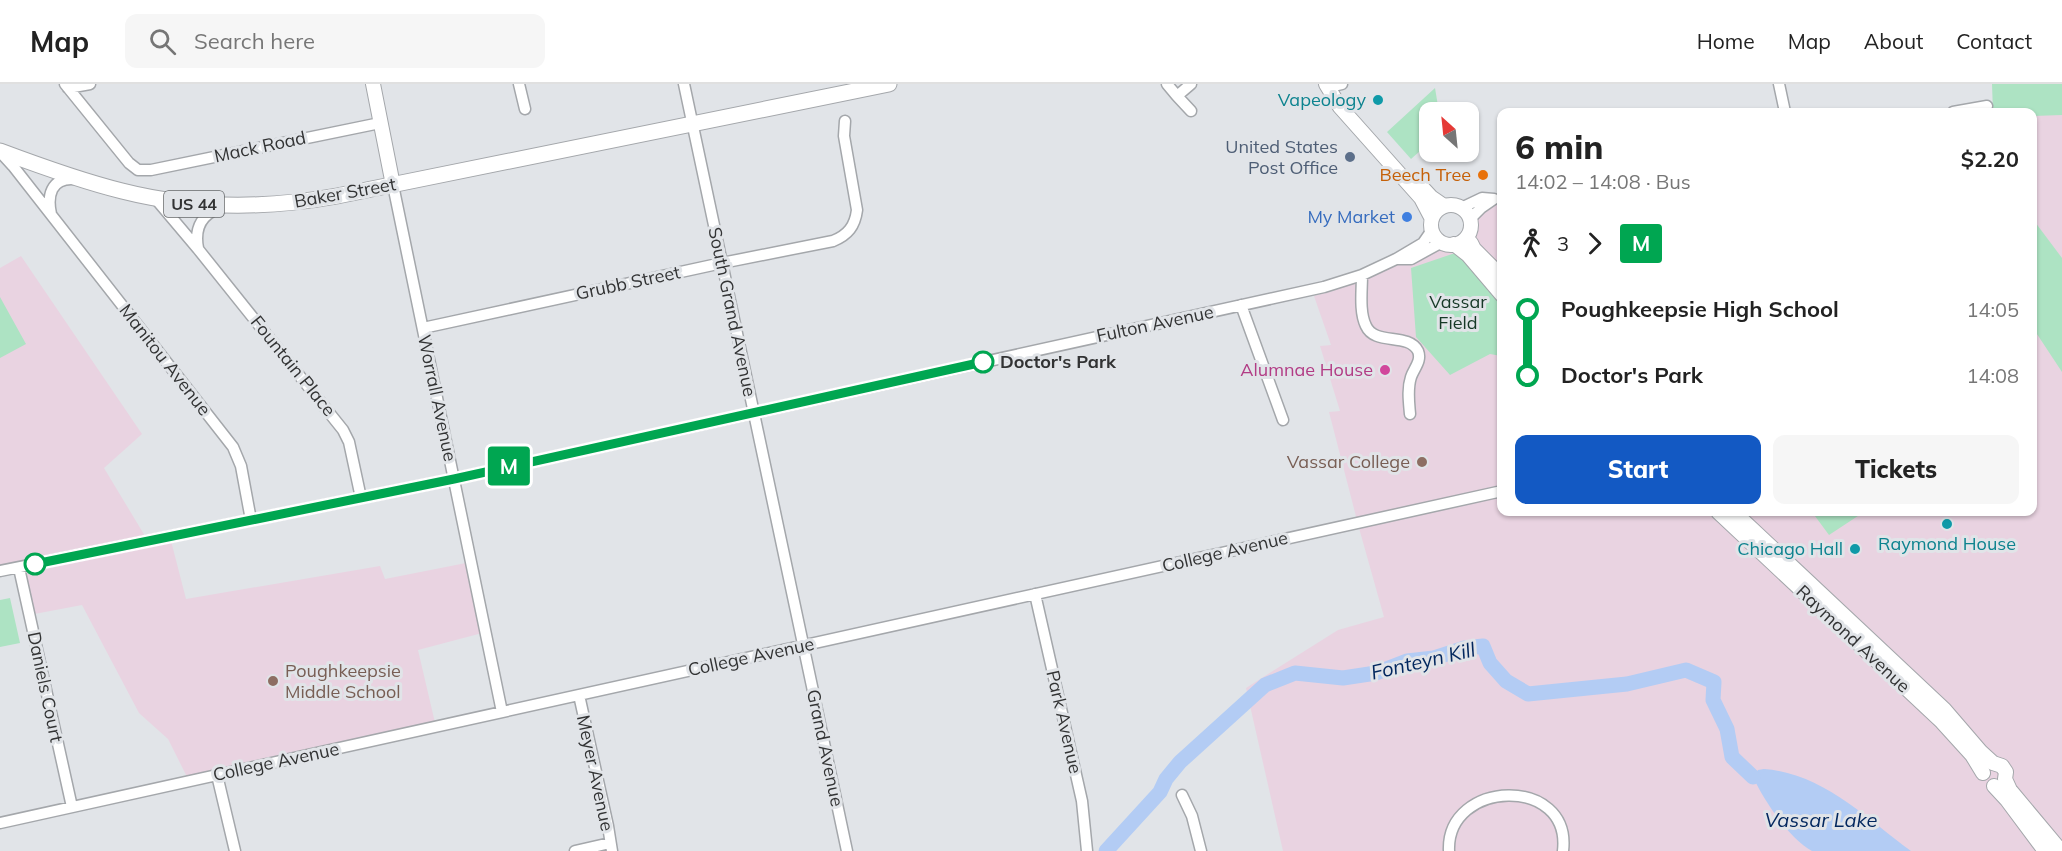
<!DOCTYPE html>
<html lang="en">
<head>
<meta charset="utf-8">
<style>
	:root { --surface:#fff; --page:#f6f6f6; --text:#222; --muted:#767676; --line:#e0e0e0; --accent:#1359c3 }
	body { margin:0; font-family:Mulish,sans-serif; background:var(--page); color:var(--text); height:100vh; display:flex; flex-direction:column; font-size:22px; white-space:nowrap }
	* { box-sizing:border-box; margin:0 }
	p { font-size:20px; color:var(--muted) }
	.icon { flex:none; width:33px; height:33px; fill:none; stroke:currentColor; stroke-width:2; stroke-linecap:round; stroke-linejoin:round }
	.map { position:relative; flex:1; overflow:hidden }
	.panel { position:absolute; left:1497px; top:24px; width:540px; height:408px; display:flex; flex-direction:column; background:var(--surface); border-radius:12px; box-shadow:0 2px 4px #0004 }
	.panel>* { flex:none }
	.badge { padding:0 12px; border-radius:4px; font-size:21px; line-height:39px }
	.needle { width:39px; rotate:333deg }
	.tools { position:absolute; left:1419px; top:18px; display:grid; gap:12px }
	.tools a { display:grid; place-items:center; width:60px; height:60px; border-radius:12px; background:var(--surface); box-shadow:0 2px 4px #0004; font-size:30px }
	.map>.badge { position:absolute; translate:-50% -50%; box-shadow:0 0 0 3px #fff }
	.legs { display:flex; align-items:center; gap:9px; height:66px; padding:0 18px; font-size:20px }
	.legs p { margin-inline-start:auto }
	.headline { display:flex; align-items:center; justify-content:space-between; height:102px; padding:0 18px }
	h1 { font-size:33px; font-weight:800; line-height:45px }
	.action { display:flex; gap:12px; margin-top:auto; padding:12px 18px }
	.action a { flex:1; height:69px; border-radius:12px; background:var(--accent); color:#fff; font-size:24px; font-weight:800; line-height:69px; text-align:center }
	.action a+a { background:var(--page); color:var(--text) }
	ul { padding:0 18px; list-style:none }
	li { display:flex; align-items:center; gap:21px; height:66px; font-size:22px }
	li i { display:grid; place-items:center; width:9px; height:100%; margin:0 8px; background:currentColor }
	li i::after { content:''; width:15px; height:15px; margin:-8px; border:4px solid; border-radius:50%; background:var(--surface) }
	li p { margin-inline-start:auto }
	li:first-child i { background:linear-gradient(#0000 50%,currentColor 0) }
	li:last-child i { background:linear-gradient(currentColor 50%,#0000 0) }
	header { display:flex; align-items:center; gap:36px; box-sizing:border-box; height:84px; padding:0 30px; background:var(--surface); border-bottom:2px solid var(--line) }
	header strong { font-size:28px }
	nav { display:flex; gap:33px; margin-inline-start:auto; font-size:21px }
	.search { width:420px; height:54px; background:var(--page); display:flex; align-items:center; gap:15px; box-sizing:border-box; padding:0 21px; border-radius:12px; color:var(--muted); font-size:22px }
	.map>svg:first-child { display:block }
	.industrial { fill:#e9d3e1 }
	.green { fill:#ade3c3 }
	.water { fill:#b3ccf4 }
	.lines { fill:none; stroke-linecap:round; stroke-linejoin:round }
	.river { stroke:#b3ccf4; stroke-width:15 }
	.minor-casing { stroke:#a4a7ab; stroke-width:13 }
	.major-casing { stroke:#a4a7ab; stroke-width:16 }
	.highway-casing { stroke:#a4a7ab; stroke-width:17 }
	.minor { stroke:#fff; stroke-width:10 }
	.major { stroke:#fff; stroke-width:14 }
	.highway { stroke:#fff; stroke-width:15 }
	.line-1-casing { stroke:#fff; stroke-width:14 }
	.line-1 { stroke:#00a651; stroke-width:9 }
	.culture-dot { fill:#0f9aa8; stroke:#e1e4e8; stroke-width:2 }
	.service-dot { fill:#5c6f8a; stroke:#e1e4e8; stroke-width:2 }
	.food-dot { fill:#e8710a; stroke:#e1e4e8; stroke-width:2 }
	.shop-dot { fill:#3f7fe0; stroke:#e1e4e8; stroke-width:2 }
	.stop-1-dot { fill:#fff; stroke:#00a651; stroke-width:3 }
	.hotel-dot { fill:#d1479c; stroke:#e1e4e8; stroke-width:2 }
	.education-dot { fill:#8d6e63; stroke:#e1e4e8; stroke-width:2 }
	.labels { text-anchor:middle; stroke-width:6; stroke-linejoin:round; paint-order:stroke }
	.shield { fill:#e1e4e8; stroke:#66686a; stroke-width:1.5 }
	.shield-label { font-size:16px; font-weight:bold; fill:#323334 }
	.culture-label { font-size:18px; fill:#0d838f; stroke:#e1e4e8; text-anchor:end }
	.street-label { font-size:18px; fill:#323334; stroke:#e1e4e8 }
	.service-label { font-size:18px; fill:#4e5e75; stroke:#e1e4e8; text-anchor:end }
	.food-label { font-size:18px; fill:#c56008; stroke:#e1e4e8; text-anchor:end }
	.shop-label { font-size:18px; fill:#366cbe; stroke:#e1e4e8; text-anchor:end }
	.park-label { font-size:18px; fill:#163927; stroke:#e1e4e8 }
	.stop-label { font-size:18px; font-weight:bold; fill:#323334; stroke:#e1e4e8; text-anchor:start }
	.hotel-label { font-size:18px; fill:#b23c85; stroke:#e1e4e8; text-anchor:end }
	.education-label { font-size:18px; fill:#785e54; stroke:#e1e4e8; text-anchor:end }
	.water-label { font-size:20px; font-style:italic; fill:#02275e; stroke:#e1e4e8 }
</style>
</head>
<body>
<header>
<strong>Map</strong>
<div class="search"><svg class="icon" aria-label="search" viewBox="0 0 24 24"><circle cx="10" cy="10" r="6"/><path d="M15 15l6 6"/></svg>Search here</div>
<nav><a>Home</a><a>Map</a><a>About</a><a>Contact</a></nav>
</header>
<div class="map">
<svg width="2062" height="767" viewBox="0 0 2062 767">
	<rect width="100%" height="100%" fill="#e1e4e8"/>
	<!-- industrial -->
	<path class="industrial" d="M1988,23H2062V767H1283L1246,604L1338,546L1384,533L1359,444L1329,328L1340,327L1320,262L1331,261L1314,212L1333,207L1358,193L1436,164L1465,156L1473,137L1493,117L1501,116L1502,428H2032V28H1960Z
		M21,172L142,350L104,384L148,457L170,453L186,515L380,482L385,495L471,478L486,548L418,566L436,643L189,697L168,655L139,629L82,521L29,531L19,484L0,488V184Z"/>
	<!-- green -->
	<path class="green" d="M1992,0H2062V31L2033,32L2032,28H1993Z
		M1435,4L1439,28H1430L1429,59L1411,75L1387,48Z
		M2032,134L2062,174V288L2033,244Z
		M1455,169L1475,180L1501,210V272L1490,270L1450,291L1416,253L1411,184Z
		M0,213L26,260L0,274Z
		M1812,428H1864L1829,451Z
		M10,514L20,559L0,563V516Z"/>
	<!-- water -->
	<path class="water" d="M1764,685C1822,689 1866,734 1911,767H1812C1788,753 1765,718 1753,693L1758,686Z"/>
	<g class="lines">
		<!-- river -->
		<path class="river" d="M1106,767L1160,708L1166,695L1180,678L1265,601L1295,589L1343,594L1376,589L1407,577L1434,574L1465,564L1483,562L1490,579L1506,597L1528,610L1627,600L1686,586L1714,598L1713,616L1727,645L1732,673L1753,693"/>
		<defs>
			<path id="minor" d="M65,0L129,79L138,86H151L380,39
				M519,0L525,25
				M684,0L847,767
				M1167,0L1177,12
				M1191,0L1177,12L1191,27
				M1779,0L1785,28
				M1328,3L1342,0
				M68,4L90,0
				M1953,28L1987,22
				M0,68L13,82L233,363L241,382L251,436
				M393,101L502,628
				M155,114L198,165L343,346L349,358L361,414
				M1461,124L1482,114L1494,115L1481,124L1470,135
				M51,130C47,112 51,94 73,95
				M198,164C194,143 203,128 224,123
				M1396,175H1411L1442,158
				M1362,191C1362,206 1359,228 1366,242C1375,262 1408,248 1418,267C1422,277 1414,284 1411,293C1407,305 1409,318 1410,330
				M1241,221L1283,336
				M423,244L722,179L833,157C848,151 855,142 857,126L844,52L845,37
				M19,484L72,723
				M0,487L454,395L1324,203L1362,191L1396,175L1423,159L1432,146
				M1035,510L1082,717L1087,767
				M579,611L608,742L612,767
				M217,691L235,767
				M1182,711L1192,732L1201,767
				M0,739L1502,407
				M575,767L610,759
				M1449,767C1446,695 1572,691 1563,767"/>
			<path id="major" d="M373,0L393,101
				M1326,0L1340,23L1421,114L1432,135
				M1419,100L1431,113L1444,122
				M1431 141a20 20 0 1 1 40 0a20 20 0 1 1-40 0Z
				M1471,159L1474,165L1502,193
				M1454,160L1468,171L1502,211
				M1718,428L1942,638L1972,671L1983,689
				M1734,428L1944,625L1981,668L1993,679L2002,682L2006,688L2005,695L2010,706L2061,767
				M1994,702L2007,716L2045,767"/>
			<path id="highway" d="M0,67C40,82 81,97 122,107C193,125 265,125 337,112L889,0"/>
		</defs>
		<!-- minor casing -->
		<use href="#minor" class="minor-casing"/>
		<!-- major casing -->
		<use href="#major" class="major-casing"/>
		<!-- highway casing -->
		<use href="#highway" class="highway-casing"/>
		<!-- minor -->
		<use href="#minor" class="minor"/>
		<!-- major -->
		<use href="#major" class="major"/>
		<!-- highway -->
		<use href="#highway" class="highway"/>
	</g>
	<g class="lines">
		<defs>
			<path id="line-1" d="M35,480L454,395L983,278"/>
		</defs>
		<!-- line-1 casing -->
		<use href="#line-1" class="line-1-casing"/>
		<!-- line-1 -->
		<use href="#line-1" class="line-1"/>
	</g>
	<!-- markers -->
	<g class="culture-dot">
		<circle cx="1378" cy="16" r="6"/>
		<circle cx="1947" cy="440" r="6"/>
		<circle cx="1855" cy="465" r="6"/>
	</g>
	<circle class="service-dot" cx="1350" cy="73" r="6"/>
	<circle class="food-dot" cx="1483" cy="91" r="6"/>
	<circle class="shop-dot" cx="1407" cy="133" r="6"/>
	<g class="stop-1-dot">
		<circle cx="983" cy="278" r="10"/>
		<circle cx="35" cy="480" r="10"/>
	</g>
	<circle class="hotel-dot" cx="1385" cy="286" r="6"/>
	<g class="education-dot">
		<circle cx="1422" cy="378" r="6"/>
		<circle cx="273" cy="597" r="6"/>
	</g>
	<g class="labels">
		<!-- shield labels -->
		<rect class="shield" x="164" y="107" width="60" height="26" rx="4.5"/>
		<g class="shield-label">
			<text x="194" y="126">US 44</text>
		</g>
		<!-- culture labels -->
		<g class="culture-label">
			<text x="1366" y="22">Vapeology</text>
			<text x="1947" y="466" text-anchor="middle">Raymond House</text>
			<text x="1843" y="471">Chicago Hall</text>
		</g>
		<!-- street labels -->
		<g class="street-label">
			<text transform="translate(260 63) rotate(-12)" y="6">Mack Road</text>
			<text transform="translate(345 109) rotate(-10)" y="6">Baker Street</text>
			<text transform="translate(628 199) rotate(-12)" y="6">Grubb Street</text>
			<text transform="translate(732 228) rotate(78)" y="6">South Grand Avenue</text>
			<text transform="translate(1155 240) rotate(-12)" y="6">Fulton Avenue</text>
			<text transform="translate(165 276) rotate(52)" y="6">Manitou Avenue</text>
			<text transform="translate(293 282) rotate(51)" y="6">Fountain Place</text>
			<text transform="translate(437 314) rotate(78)" y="6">Worrall Avenue</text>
			<text transform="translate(1225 468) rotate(-13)" y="6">College Avenue</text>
			<text transform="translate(1853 555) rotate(43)" y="6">Raymond Avenue</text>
			<text transform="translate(751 573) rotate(-12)" y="6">College Avenue</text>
			<text transform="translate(45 603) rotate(78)" y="6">Daniels Court</text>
			<text transform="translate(1064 638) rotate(77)" y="6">Park Avenue</text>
			<text transform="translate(825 664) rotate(78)" y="6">Grand Avenue</text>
			<text transform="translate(276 678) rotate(-12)" y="6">College Avenue</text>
			<text transform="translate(595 689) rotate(78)" y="6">Meyer Avenue</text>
		</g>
		<!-- service labels -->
		<g class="service-label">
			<text x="1338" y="69">United States<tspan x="1338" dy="21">Post Office</tspan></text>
		</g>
		<!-- food labels -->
		<g class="food-label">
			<text x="1471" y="97">Beech Tree</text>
		</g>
		<!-- shop labels -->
		<g class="shop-label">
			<text x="1395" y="139">My Market</text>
		</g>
		<!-- park labels -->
		<g class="park-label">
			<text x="1458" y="224">Vassar<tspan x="1458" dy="21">Field</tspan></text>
		</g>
		<!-- stop labels -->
		<g class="stop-label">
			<text x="1000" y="284">Doctor's Park</text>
		</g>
		<!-- hotel labels -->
		<g class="hotel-label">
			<text x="1373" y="292">Alumnae House</text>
		</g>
		<!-- education labels -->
		<g class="education-label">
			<text x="1410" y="384">Vassar College</text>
			<text x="285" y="593" text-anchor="start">Poughkeepsie<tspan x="285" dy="21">Middle School</tspan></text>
		</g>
		<!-- water labels -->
		<g class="water-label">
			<text transform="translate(1423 577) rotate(-13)" y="7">Fonteyn Kill</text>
			<text x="1821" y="743">Vassar Lake</text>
		</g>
	</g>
</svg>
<div class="tools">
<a><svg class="needle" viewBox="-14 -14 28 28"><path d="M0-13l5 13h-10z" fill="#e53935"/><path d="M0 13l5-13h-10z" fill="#767676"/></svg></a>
</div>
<b class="badge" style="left:509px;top:382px;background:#00a651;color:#fff">M</b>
<section class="panel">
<div class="headline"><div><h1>6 min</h1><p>14:02 – 14:08 · Bus</p></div><b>$2.20</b></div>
<div class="legs"><svg class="icon" aria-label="walk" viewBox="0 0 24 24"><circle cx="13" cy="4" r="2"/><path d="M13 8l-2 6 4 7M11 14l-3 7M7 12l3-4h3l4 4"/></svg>3<svg class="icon" aria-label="forward" viewBox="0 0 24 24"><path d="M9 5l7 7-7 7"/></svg><b class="badge" style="background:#00a651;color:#fff">M</b></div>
<ul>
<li><i style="color:#00a651"></i><b>Poughkeepsie High School</b><p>14:05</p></li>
<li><i style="color:#00a651"></i><b>Doctor's Park</b><p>14:08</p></li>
</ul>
<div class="action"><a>Start</a><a>Tickets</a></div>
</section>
</div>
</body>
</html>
